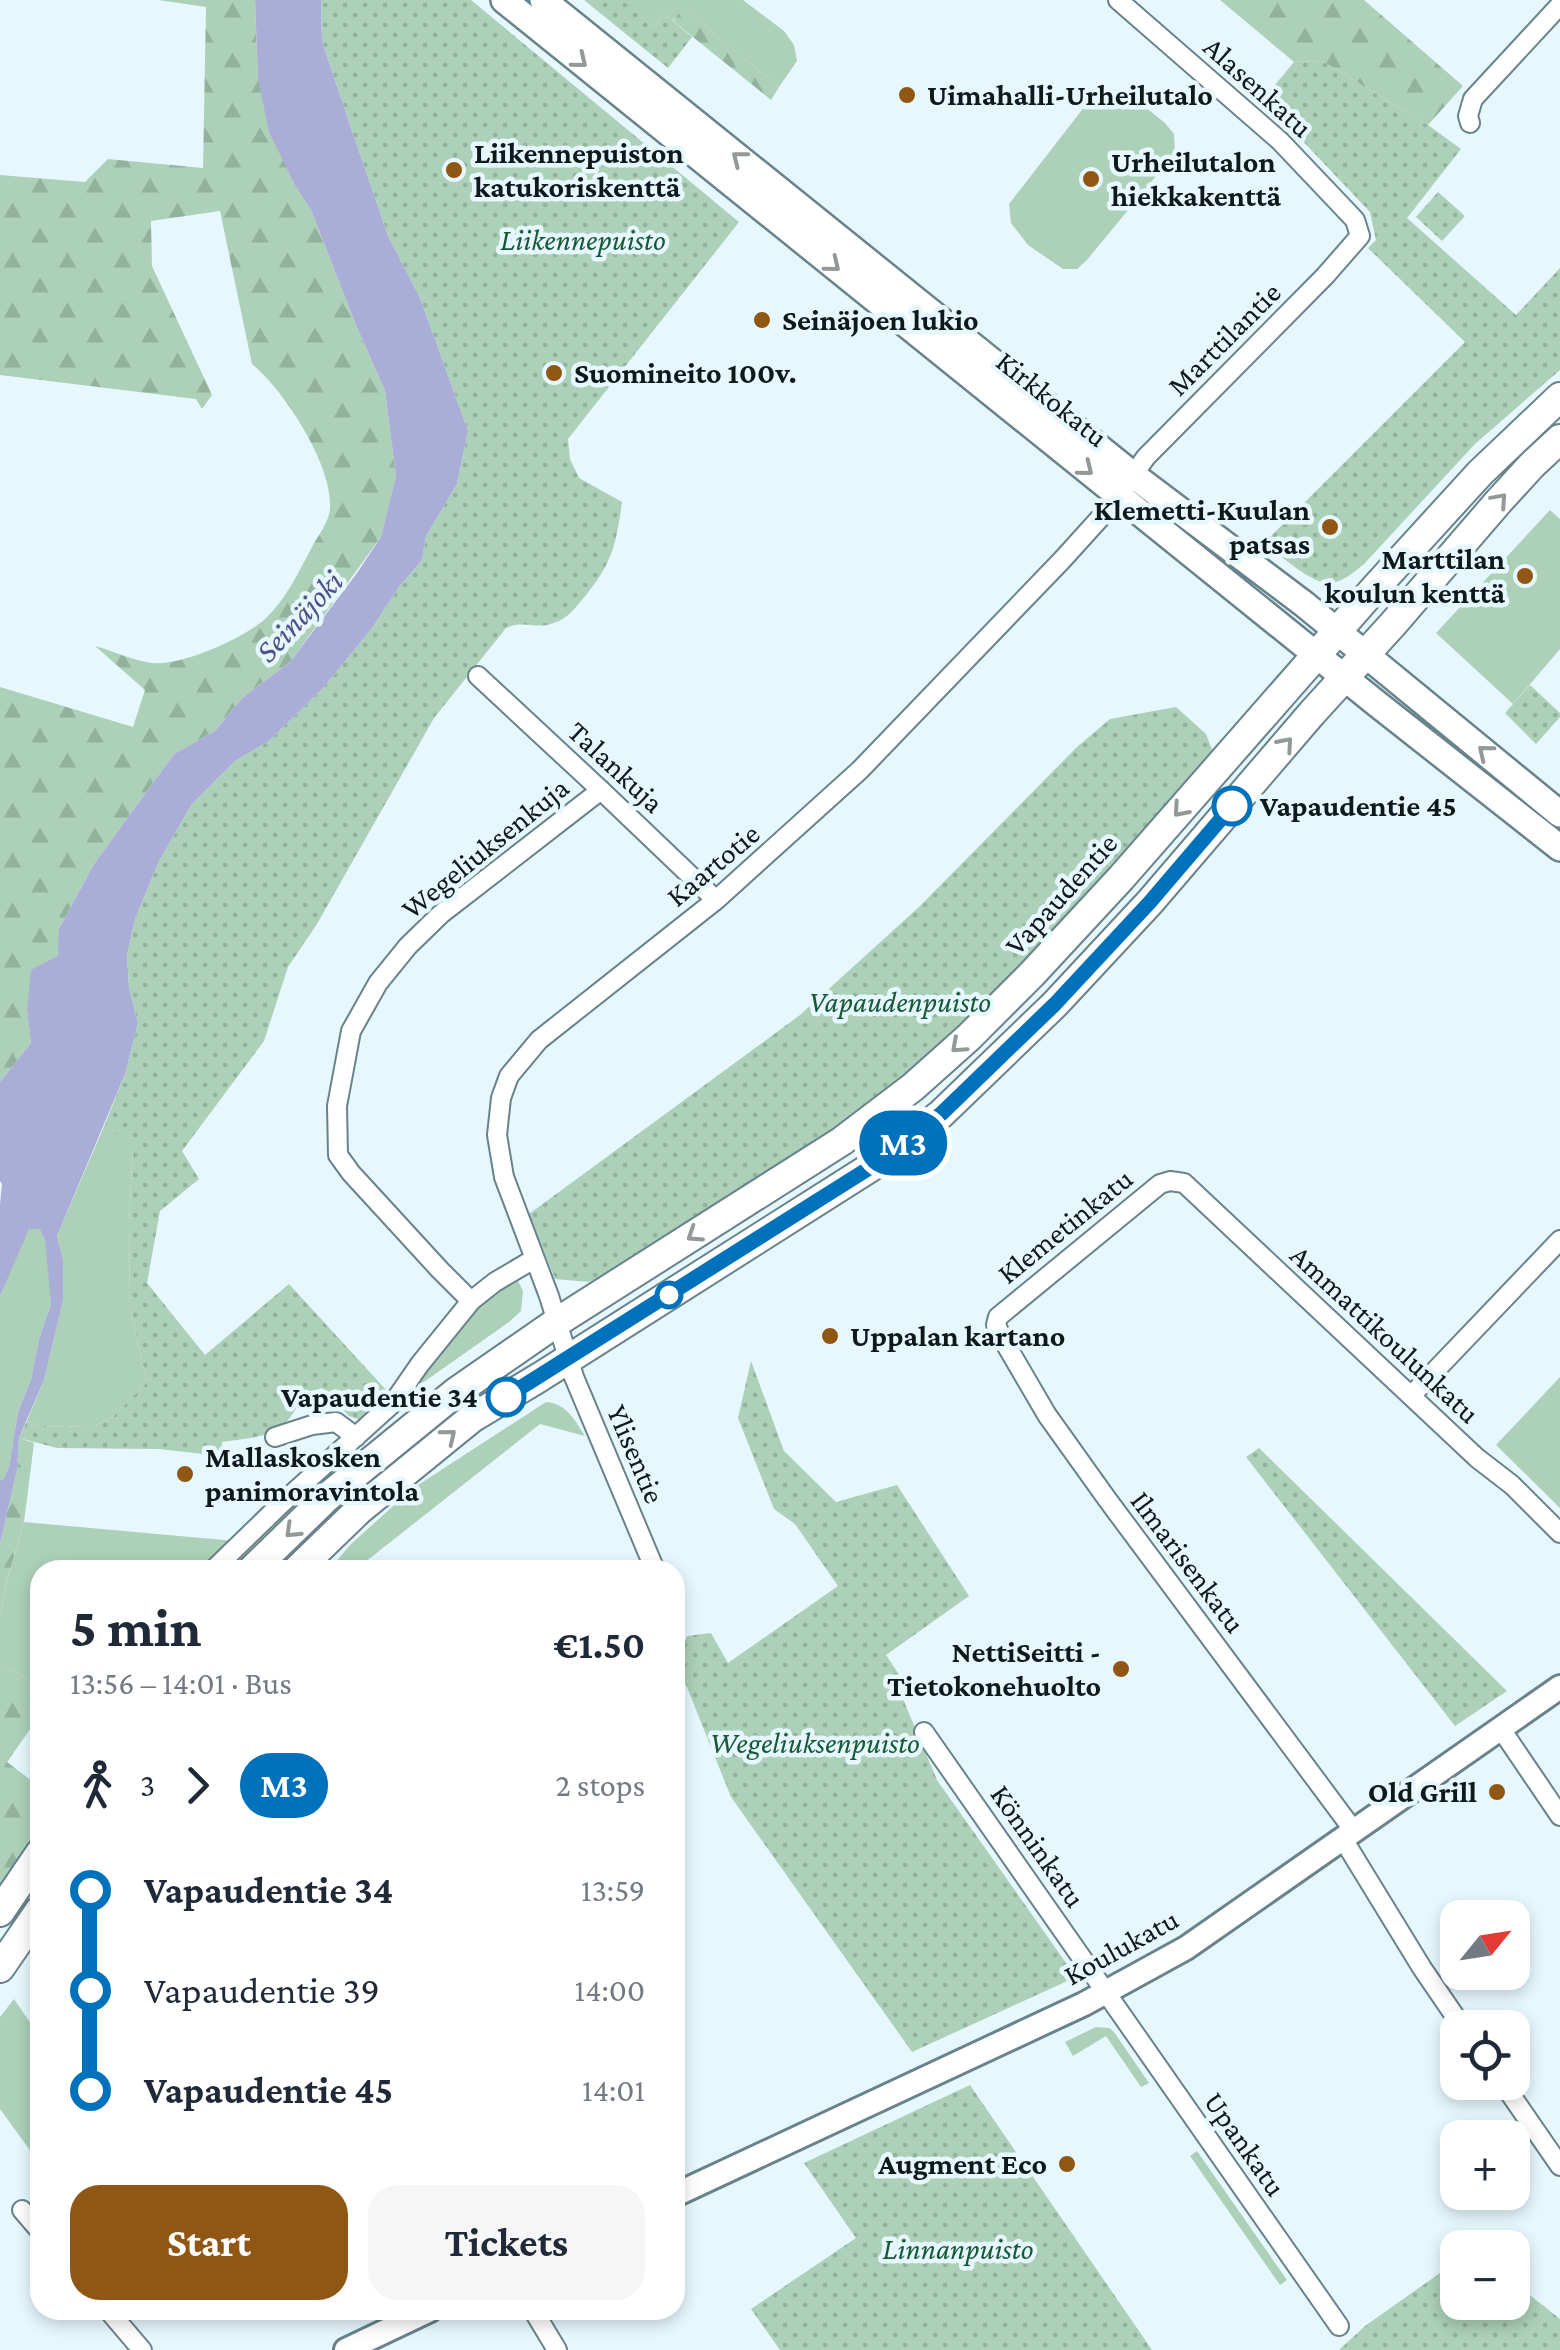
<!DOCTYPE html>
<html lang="en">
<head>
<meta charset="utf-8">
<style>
	:root { --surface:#fff; --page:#f6f6f7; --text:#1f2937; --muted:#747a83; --accent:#905613 }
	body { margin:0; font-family:"Crimson Pro",serif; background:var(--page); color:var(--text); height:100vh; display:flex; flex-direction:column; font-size:38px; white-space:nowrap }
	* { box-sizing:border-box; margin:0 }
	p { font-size:32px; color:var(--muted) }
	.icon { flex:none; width:55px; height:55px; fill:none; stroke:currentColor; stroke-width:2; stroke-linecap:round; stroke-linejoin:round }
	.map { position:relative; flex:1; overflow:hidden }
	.sheet { position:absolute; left:30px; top:1560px; width:655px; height:760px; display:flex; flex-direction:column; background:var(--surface); border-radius:30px; box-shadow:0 5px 15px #0003 }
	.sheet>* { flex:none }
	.badge { padding:0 20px; border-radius:32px; font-size:35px; line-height:65px }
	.needle { width:65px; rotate:60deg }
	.fabs { position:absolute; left:1440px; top:1900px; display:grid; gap:20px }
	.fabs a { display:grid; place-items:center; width:90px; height:90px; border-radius:20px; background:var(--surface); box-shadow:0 5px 15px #0003; font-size:50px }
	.map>.badge { position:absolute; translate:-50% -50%; box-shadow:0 0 0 5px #fff }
	.legs { display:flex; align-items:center; gap:15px; height:110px; padding:0 40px; font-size:32px }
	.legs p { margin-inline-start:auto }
	.headline { display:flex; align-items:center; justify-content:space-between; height:170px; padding:0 40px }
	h1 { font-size:55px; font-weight:700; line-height:75px }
	.cta { display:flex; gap:20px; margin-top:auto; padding:20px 40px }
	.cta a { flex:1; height:115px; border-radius:30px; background:var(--accent); color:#fff; font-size:40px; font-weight:700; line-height:115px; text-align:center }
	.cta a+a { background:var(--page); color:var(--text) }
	ul { padding:0 40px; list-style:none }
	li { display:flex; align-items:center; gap:35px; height:100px; font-size:38px }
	li i { display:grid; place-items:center; width:15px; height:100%; margin:0 12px; background:currentColor }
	li i::after { content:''; width:25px; height:25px; margin:-12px; border:8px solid; border-radius:50%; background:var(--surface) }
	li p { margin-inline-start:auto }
	li:first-child i { background:linear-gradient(#0000 50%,currentColor 0) }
	li:last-child i { background:linear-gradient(currentColor 50%,#0000 0) }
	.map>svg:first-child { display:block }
	.grass { fill:#acd0b8 }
	.forest { fill:url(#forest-firs) }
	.park { fill:url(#park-dots) }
	.water { fill:#aaaed6 }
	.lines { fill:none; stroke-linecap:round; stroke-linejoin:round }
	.minor-casing { stroke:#68838c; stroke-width:22 }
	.tertiary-casing { stroke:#68838c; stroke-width:28 }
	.secondary-casing { stroke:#68838c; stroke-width:30 }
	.primary-casing { stroke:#68838c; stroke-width:32 }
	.minor { stroke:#fff; stroke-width:18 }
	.tertiary { stroke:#fff; stroke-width:22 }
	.secondary { stroke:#fff; stroke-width:25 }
	.primary { stroke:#fff; stroke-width:28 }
	.oneway { stroke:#939899 }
	.line-1-casing { stroke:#fff; stroke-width:22 }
	.line-1 { stroke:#0072bc; stroke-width:15 }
	.poi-dot { fill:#905613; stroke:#e6f8fe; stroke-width:4 }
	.stop-1-dot { fill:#fff; stroke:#0072bc; stroke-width:5 }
	.labels { text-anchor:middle; stroke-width:9; stroke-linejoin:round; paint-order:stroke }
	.street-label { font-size:30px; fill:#0e191c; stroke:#e6f8fe }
	.poi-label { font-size:30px; font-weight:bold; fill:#0e191c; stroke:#e6f8fe; text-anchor:start }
	.park-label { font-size:30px; font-style:italic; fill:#175937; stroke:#e6f8fe }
	.stop-label { font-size:30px; font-weight:bold; fill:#0e191c; stroke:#e6f8fe; text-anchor:start }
	.water-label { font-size:32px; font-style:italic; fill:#4e5187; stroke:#e6f8fe }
</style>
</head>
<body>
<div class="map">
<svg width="1560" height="2350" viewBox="0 0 1560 2350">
	<defs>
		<pattern id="forest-firs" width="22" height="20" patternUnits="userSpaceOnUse" patternTransform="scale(2.5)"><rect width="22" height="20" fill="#acd0b8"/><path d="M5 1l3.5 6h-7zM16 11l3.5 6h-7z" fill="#93b29e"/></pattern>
		<pattern id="park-dots" width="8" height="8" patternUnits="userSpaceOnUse" patternTransform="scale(2.5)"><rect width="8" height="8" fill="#acd0b8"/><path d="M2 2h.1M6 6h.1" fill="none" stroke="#93b29e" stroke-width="1.8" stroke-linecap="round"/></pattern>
	</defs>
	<rect width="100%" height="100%" fill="#e6f8fe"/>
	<!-- grass -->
	<path class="grass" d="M621,0H743L784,31L794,45L797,61L779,87L684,9L672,21L664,14L654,26Z
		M1107,89L1125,91L1165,123L1174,134L1175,153L1087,260L1077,269H1063L1028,245L1011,223L1009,204L1092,97Z
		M1550,510L1560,519V649L1513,704L1436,633Z
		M105,1124L133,1148L129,1220L130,1307L147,1382L113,1417L92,1427L39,1426L27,1421L44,1380L63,1301V1259L57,1236Z
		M29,1229H41L45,1240L50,1273L51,1304L39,1339L31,1380L18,1412L9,1467L3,1479L0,1480V1296L22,1242Z
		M511,1281H518L523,1291L521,1311L509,1322L421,1384L419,1383L456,1331L477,1307Z
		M1560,1377V1508L1496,1445Z
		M546,1402C567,1404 574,1419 585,1436L540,1424L355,1570H329L350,1545L412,1489Z
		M24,1522L235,1541L205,1570H40V1685L0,1665V1614L6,1585Z
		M14,1999L40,2037V2164L0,2109V2017Z
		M1096,2027L1109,2028L1114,2032L1149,2083L1141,2087L1106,2036L1073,2056L1065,2042Z
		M1197,2151L1287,2280L1280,2285L1190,2156Z"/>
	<!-- forest -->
	<path class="forest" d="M158,0H255L258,78L297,189L311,210L356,325L385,391L396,476L381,537L290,662L242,698L215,731L174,754L94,864L59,929V956L27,1011L31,1043L0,1082V687L133,727L145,690L95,646C113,651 134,661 153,663C182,666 244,638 265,619C285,601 298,573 311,549C317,537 330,521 330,508C333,465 284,390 252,364L220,211L151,221L152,266L212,395L202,409L196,399L0,375V175L85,182L108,159L203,168L206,7Z
		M1220,0H1364L1463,86L1428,125L1322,61L1294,62Z
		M683,8L779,87L771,100L673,21Z
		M19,1438L34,1443L24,1522L6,1584L0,1614V1544L17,1470Z
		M0,1665L40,1685V1715L7,1762L40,1787V1837L0,1894Z"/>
	<!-- park -->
	<path class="park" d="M321,0H471L739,222L568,439L570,459L579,478L622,502C616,547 611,566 581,601C572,612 565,620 551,624C535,629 523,620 506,628L434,718L317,924L288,967L264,1041L182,1151L199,1179L160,1211L147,1283L205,1355L289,1284L388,1392L361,1420L349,1416L322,1388L302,1395C286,1438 262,1436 222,1442V1456L159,1449L57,1448L19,1438L27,1421L39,1426L92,1427L113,1417L147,1382L130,1307L129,1220L133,1149L105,1124L125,1074L138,1023L129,988L127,955L135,919L159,861L192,804L235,761L269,741L325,686L372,628L399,587L422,560L426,536L457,484L468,431L420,298L388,236L351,128L322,41Z
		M584,0H622L654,26L664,14L692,37L668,68Z
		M1322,61L1428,125L1461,149L1407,218L1516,315L1560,268V370L1475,444L1364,564C1354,572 1341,584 1327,583C1309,582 1279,554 1264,543L1465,342L1368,248L1376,240L1370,212L1263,99L1294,62Z
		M1438,192L1465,216L1442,241L1416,217Z
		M1530,685L1560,713V717L1536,744L1505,713Z
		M1176,707L1206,734L1213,752L1029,957L963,1025L890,1089L759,1180L618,1270L589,1282L555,1279L529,1214L800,1015L919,907L1077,747L1110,719Z
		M751,1361L784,1451L836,1502L897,1485L969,1596L886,1655L900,1676L903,1699L937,1780L1076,1977L912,2052L731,1797L676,1660L687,1636L711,1633L728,1663L838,1586L795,1524L774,1509L738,1418Z
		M1259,1448L1507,1691L1455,1726L1246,1457Z
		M970,2085L1152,2350H780L751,2309L856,2238L804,2163Z
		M1457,2261L1458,2302H1512L1513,2273L1526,2292L1560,2319V2350H1339L1365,2326Z"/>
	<!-- water -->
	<path class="water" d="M255,0H321L322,41L351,128L388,236L420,298L468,431L457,484L426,536L422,560L399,587L372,628L325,686L269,741L235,761L192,804L159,861L135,919L127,955L129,988L138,1023L125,1074L57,1236L63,1259V1301L44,1380L19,1438L17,1470L0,1544V1480L3,1479L9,1467L18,1412L31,1380L39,1339L51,1304L45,1240L40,1229H29L0,1296V1204L2,1184L0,1181V1082L31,1043L27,1011L31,970L58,956L59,929L94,864L174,754L215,731L242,698L290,662L357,573L381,537L396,476L385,391L356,325L311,210L297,189L269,132L258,78Z"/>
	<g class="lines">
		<defs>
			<path id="minor" d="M1470,123L1468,116L1473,99L1560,5
				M478,676L605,794L716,900
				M471,1301L440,1270L351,1173L338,1155L337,1106L351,1031L378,983L408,946L441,914L601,790
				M1411,1396L1560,1240
				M275,1437L312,1425L336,1422L356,1437
				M213,1570L282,1503L393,1403L420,1364L471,1301L495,1282L534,1259
				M655,1570L574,1377L549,1296L504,1177L497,1135L501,1098L509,1076L539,1040L716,900L860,770L1063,559L1110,507L1146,457L1325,276L1360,236L1355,220L1280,141L1118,0
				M1501,1729L1560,1816
				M924,1732L1339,2326
				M1354,1831L1107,1499L1047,1415L1002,1338L996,1325L998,1317L1160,1184L1170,1181L1184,1183L1477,1458L1512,1485L1560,1533
				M1343,1839L1422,1968L1463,2028
				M1502,2082L1560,2166
				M22,2210L40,2231
				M108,2310L142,2350
				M533,2310L557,2350"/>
			<path id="tertiary" d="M675,2195L1084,2004L1186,1948L1560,1687
				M346,2350L430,2310"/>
			<path id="secondary" d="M504,0L1376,703L1560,848
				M543,0L1133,475L1304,604L1560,814"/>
			<path id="primary" d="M252,1570L326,1498L456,1392L557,1322L842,1141L913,1087L969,1037L1032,974L1121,878L1375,588L1480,473L1560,397
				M297,1570L359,1510L472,1418L540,1377L882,1160L941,1114L1055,1004L1150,902L1312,713L1393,624L1499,501L1532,465L1560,439
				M0,1912L40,1853
				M0,1968L40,1910"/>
		</defs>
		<!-- minor casing -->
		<use href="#minor" class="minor-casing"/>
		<!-- tertiary casing -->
		<use href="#tertiary" class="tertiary-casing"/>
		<!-- secondary casing -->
		<use href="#secondary" class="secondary-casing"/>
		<!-- primary casing -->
		<use href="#primary" class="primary-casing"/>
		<!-- minor -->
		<use href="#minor" class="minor"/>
		<!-- tertiary -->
		<use href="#tertiary" class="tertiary"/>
		<!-- secondary -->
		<use href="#secondary" class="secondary"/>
		<!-- primary -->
		<use href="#primary" class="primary"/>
	</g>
	<!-- one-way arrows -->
	<defs><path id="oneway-chevron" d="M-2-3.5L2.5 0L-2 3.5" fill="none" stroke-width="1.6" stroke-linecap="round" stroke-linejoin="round" transform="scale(2.5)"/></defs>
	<g class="oneway">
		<use href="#oneway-chevron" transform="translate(580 61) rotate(39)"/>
		<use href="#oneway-chevron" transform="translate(739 158) rotate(-142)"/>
		<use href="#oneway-chevron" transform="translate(833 265) rotate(39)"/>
		<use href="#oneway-chevron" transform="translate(1086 469) rotate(39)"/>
		<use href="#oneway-chevron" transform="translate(1500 500) rotate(-48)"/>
		<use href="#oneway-chevron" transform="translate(1286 744) rotate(-49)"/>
		<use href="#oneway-chevron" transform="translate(1485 752) rotate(-141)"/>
		<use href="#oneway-chevron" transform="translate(1180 810) rotate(131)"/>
		<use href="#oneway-chevron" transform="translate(958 1046) rotate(138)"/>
		<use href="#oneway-chevron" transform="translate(694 1235) rotate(147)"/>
		<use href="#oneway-chevron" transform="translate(449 1436) rotate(-39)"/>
		<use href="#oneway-chevron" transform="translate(292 1531) rotate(136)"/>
	</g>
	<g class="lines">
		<defs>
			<path id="line-1" d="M506,1397L882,1160L941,1114L1055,1004L1150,902L1232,806"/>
		</defs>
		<!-- line-1 casing -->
		<use href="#line-1" class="line-1-casing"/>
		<!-- line-1 -->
		<use href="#line-1" class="line-1"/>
	</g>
	<!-- markers -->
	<g class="poi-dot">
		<circle cx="907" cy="95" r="10"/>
		<circle cx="454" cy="170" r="10"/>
		<circle cx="1091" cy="179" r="10"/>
		<circle cx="762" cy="320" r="10"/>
		<circle cx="554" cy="373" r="10"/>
		<circle cx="1330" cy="527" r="10"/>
		<circle cx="1525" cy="576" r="10"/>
		<circle cx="830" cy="1336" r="10"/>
		<circle cx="185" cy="1474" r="10"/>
		<circle cx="1121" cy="1669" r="10"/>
		<circle cx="1497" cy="1792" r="10"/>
		<circle cx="1067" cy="2164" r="10"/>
	</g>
	<g class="stop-1-dot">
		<circle cx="1232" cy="806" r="18"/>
		<circle cx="669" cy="1295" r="12"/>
		<circle cx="506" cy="1397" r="18"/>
	</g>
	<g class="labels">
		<!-- street labels -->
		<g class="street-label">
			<text transform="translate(1258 87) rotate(42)" y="10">Alasenkatu</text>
			<text transform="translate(1224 339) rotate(-45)" y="10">Marttilantie</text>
			<text transform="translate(1052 399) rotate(39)" y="10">Kirkkokatu</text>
			<text transform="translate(616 767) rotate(43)" y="10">Talankuja</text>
			<text transform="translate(485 848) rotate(-39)" y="10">Wegeliuksenkuja</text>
			<text transform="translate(713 865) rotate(-40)" y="10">Kaartotie</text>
			<text transform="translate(1061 894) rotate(-48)" y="10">Vapaudentie</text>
			<text transform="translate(1065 1226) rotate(-39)" y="10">Klemetinkatu</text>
			<text transform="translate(1385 1334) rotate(43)" y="10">Ammattikoulunkatu</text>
			<text transform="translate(636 1454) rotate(67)" y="10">Ylisentie</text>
			<text transform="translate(1188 1562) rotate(53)" y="10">Ilmarisenkatu</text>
			<text transform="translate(1038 1846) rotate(55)" y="10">Könninkatu</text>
			<text transform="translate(1121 1947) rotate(-29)" y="10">Koulukatu</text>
			<text transform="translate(1245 2144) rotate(55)" y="10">Upankatu</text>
		</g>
		<!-- poi labels -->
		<g class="poi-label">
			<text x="927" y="105">Uimahalli-Urheilutalo</text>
			<text x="474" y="163">Liikennepuiston<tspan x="474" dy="34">katukoriskenttä</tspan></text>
			<text x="1111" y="172">Urheilutalon<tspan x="1111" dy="34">hiekkakenttä</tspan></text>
			<text x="782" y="330">Seinäjoen lukio</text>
			<text x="574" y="383">Suomineito 100v.</text>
			<text x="1310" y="520" text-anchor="end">Klemetti-Kuulan<tspan x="1310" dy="34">patsas</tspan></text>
			<text x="1505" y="569" text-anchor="end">Marttilan<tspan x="1505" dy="34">koulun kenttä</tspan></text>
			<text x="850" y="1346">Uppalan kartano</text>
			<text x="205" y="1467">Mallaskosken<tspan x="205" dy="34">panimoravintola</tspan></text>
			<text x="1101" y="1662" text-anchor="end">NettiSeitti -<tspan x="1101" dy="34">Tietokonehuolto</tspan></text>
			<text x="1477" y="1802" text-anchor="end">Old Grill</text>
			<text x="1047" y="2174" text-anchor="end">Augment Eco</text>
		</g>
		<!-- park labels -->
		<g class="park-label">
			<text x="583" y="250">Liikennepuisto</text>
			<text x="900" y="1012">Vapaudenpuisto</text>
			<text x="815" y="1753">Wegeliuksenpuisto</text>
			<text x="958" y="2259">Linnanpuisto</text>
		</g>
		<!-- stop labels -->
		<g class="stop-label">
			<text x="1260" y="816">Vapaudentie 45</text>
			<text x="478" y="1407" text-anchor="end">Vapaudentie 34</text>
		</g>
		<!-- water labels -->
		<g class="water-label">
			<text transform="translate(299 616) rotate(-47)" y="11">Seinäjoki</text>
		</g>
	</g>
</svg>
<div class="fabs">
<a><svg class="needle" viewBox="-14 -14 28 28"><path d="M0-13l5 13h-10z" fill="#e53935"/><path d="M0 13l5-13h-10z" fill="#747a83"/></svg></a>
<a><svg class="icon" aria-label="locate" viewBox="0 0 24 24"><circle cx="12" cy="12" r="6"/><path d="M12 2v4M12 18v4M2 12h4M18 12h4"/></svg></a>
<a>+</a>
<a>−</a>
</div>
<b class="badge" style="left:903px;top:1143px;background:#0072bc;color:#fff">M3</b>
<section class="sheet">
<div class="headline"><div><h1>5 min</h1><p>13:56 – 14:01 · Bus</p></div><b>€1.50</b></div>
<div class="legs"><svg class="icon" aria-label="walk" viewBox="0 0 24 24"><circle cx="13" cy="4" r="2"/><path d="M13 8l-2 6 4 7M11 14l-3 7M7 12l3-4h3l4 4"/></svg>3<svg class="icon" aria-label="forward" viewBox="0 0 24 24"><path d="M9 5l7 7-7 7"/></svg><b class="badge" style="background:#0072bc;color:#fff">M3</b><p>2 stops</p></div>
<ul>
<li><i style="color:#0072bc"></i><b>Vapaudentie 34</b><p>13:59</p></li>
<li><i style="color:#0072bc"></i><span>Vapaudentie 39</span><p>14:00</p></li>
<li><i style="color:#0072bc"></i><b>Vapaudentie 45</b><p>14:01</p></li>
</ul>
<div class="cta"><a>Start</a><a>Tickets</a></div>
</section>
</div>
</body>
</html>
